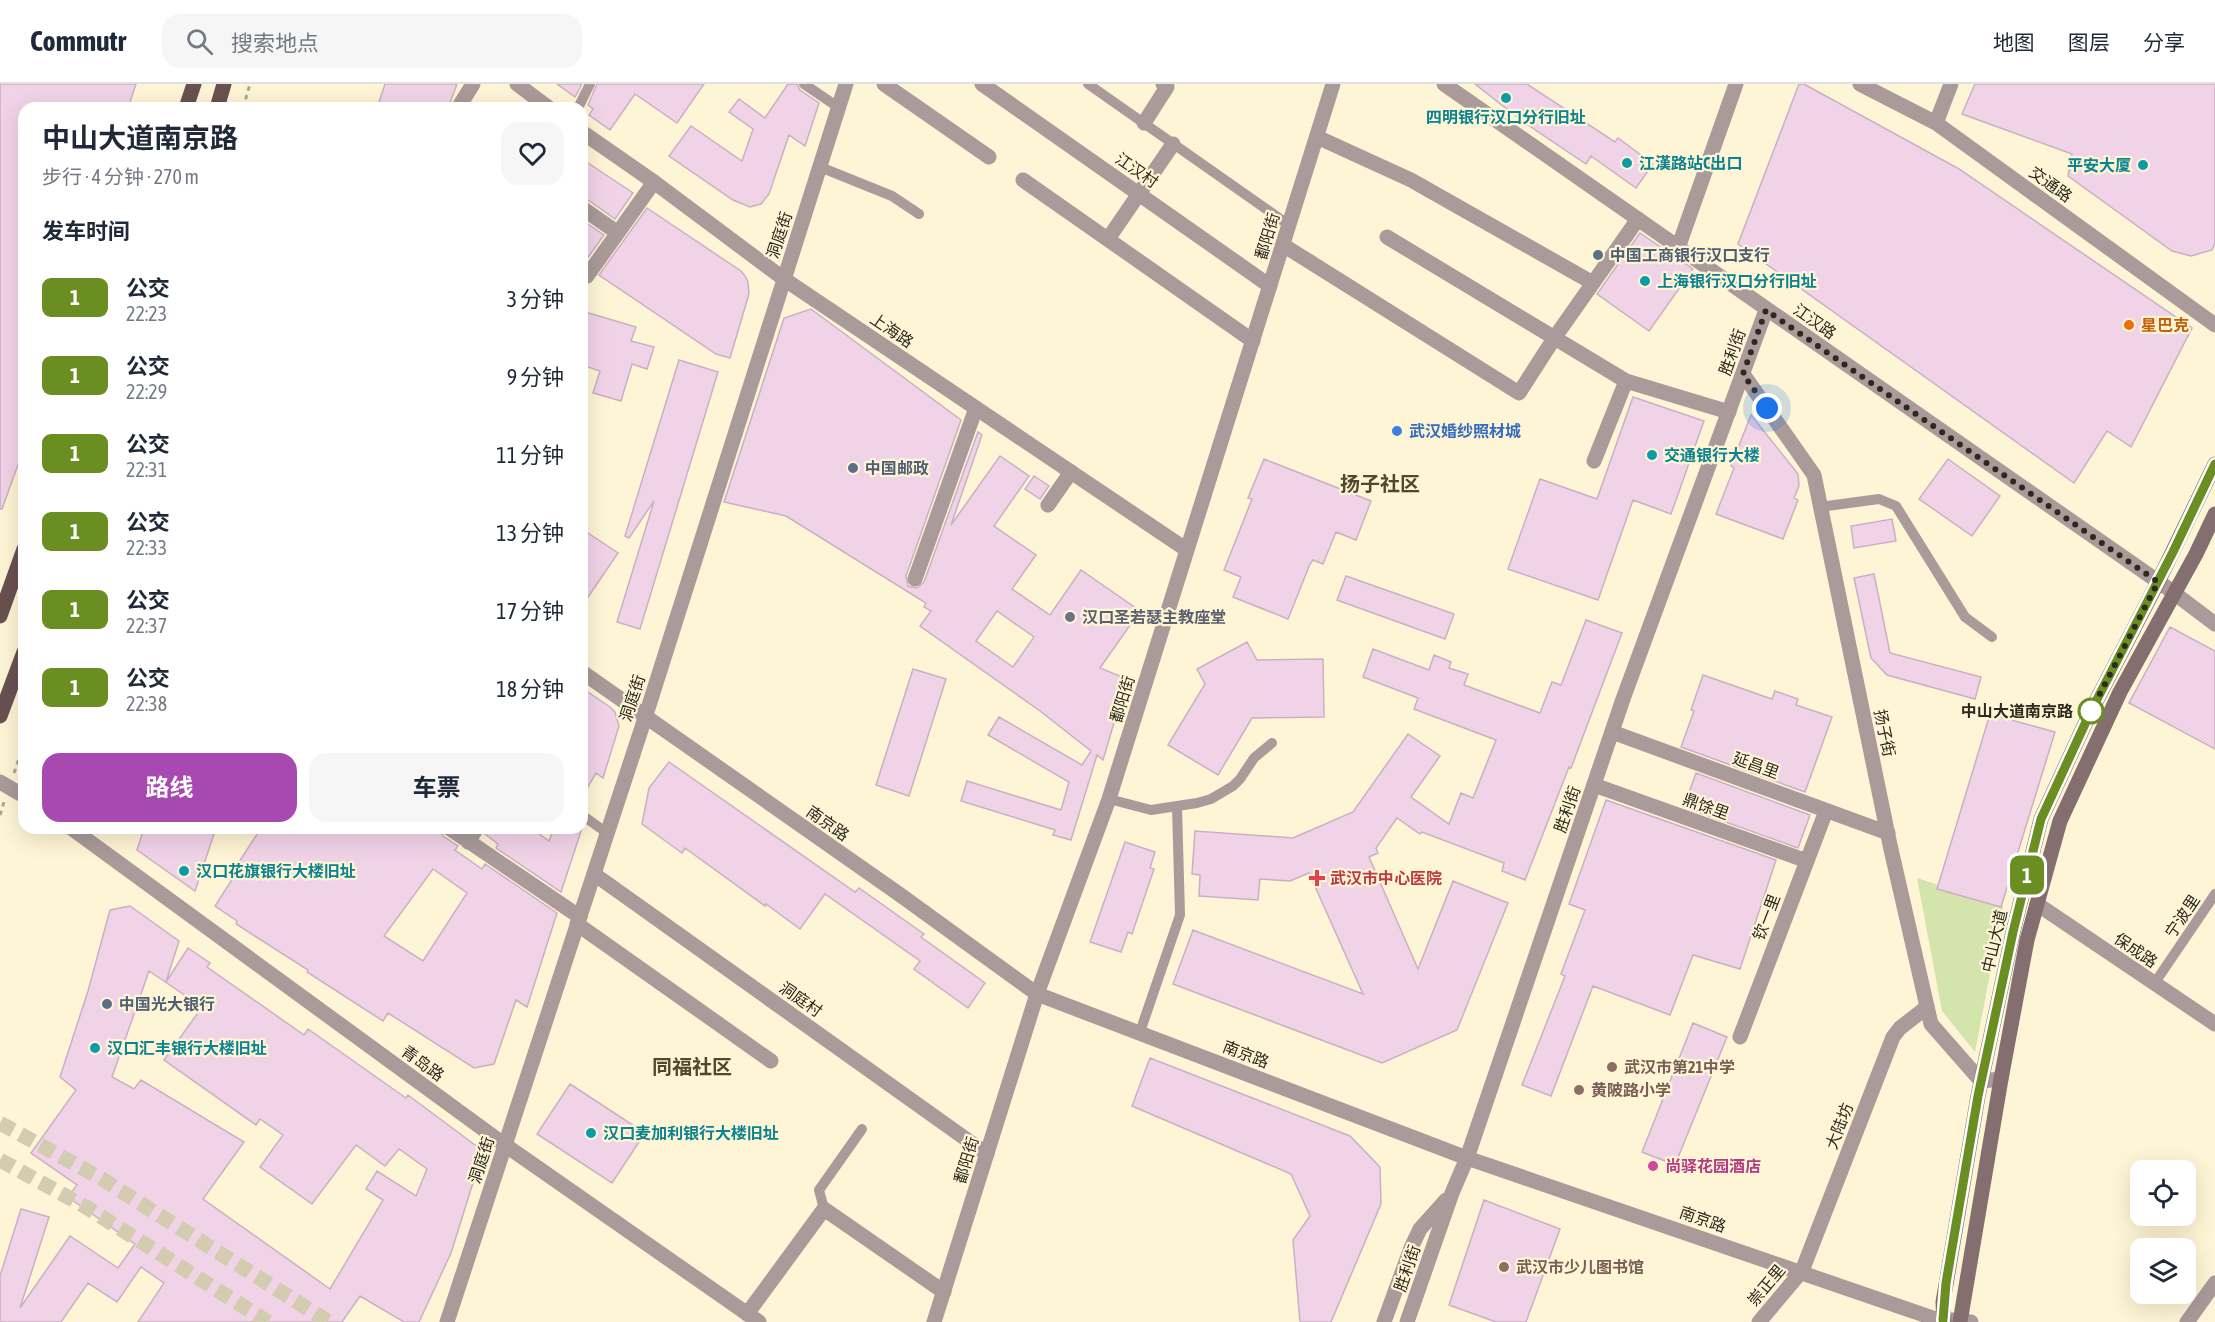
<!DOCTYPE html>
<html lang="zh">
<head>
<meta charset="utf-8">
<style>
	:root { --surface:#fff; --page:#f6f6f7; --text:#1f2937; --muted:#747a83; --line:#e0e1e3; --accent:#a849b2 }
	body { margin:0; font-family:"Asap Condensed","Noto Sans SC",sans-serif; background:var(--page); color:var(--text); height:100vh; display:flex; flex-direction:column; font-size:22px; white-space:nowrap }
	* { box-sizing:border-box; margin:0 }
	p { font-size:20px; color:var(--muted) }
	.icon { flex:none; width:33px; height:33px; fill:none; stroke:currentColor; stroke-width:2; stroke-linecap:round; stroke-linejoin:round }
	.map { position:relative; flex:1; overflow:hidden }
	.sheet { position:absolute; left:18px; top:18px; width:570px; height:732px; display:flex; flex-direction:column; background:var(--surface); border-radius:18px; box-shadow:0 6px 24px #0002 }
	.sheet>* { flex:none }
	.badge { padding:0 12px; border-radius:9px; font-size:21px; line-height:39px }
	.controls { position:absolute; left:2130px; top:1076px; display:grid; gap:12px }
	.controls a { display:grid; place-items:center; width:66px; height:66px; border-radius:12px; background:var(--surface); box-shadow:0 6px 24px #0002; font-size:30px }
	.you { position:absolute; width:30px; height:30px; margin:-15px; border:4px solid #fff; border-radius:50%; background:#1a73e8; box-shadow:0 0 0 9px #1a73e833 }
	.map>.badge { position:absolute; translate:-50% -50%; box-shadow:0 0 0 3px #fff }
	h2 { padding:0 24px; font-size:22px; line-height:54px }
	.round { display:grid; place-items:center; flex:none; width:63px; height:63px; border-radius:18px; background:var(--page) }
	.summary { display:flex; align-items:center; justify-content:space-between; height:102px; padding:0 24px }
	h1 { font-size:28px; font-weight:700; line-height:45px }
	.button { display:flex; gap:12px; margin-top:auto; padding:12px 24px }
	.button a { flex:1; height:69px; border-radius:18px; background:var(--accent); color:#fff; font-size:24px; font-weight:700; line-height:69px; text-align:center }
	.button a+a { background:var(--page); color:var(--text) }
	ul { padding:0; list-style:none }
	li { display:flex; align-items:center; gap:18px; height:78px; padding:0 24px }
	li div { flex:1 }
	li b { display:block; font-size:22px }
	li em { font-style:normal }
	li .badge { min-width:66px; font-weight:700; text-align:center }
	header { display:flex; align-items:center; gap:36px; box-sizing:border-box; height:84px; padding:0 30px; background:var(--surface); border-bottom:2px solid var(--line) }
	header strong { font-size:28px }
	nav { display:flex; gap:33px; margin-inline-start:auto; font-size:21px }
	.search { width:420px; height:54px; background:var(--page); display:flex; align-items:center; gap:15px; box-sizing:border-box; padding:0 21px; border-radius:18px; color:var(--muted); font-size:22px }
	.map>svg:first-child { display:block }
	.green { fill:#d3e4ad }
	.building { fill:#f1d3e8; stroke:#cbafc2; stroke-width:1.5; fill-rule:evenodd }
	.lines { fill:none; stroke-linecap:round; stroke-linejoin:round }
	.primary-tunnel { stroke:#d4ccb1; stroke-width:15; stroke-dasharray:15 8; stroke-linecap:butt }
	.path { stroke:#aea790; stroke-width:3; stroke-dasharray:4.5 4.5; stroke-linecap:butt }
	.service { stroke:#aa9a9a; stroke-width:10 }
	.pedestrian { stroke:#aa9a9a; stroke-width:15 }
	.minor { stroke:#aa9a9a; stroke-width:15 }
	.tertiary { stroke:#aa9a9a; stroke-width:15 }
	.secondary { stroke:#856e6f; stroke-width:15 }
	.primary { stroke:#6a5051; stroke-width:15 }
	.line-casing { stroke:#fff; stroke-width:14 }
	.line { stroke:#6b8e23; stroke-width:9 }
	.walk { stroke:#2c291d; stroke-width:6; stroke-dasharray:0 10.8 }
	.culture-dot { fill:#0f9aa8; stroke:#fef5d6; stroke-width:2 }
	.service-dot { fill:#5c6f8a; stroke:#fef5d6; stroke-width:2 }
	.food-dot { fill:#e8710a; stroke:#fef5d6; stroke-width:2 }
	.shop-dot { fill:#3f7fe0; stroke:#fef5d6; stroke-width:2 }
	.worship-dot { fill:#6b7280; stroke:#fef5d6; stroke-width:2 }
	.stop-dot { fill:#fff; stroke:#6b8e23; stroke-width:3 }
	.health-dot { fill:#e0444e; stroke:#fef5d6; stroke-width:2 }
	.education-dot { fill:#8d6e63; stroke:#fef5d6; stroke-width:2 }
	.hotel-dot { fill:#d1479c; stroke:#fef5d6; stroke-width:2 }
	.labels { text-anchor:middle; stroke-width:4.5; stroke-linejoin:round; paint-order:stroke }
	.culture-label { font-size:16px; font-weight:bold; fill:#0d838f; stroke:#fef5d6; text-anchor:start }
	.street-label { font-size:16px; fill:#2c291d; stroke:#fef5d6 }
	.service-label { font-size:16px; font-weight:bold; fill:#4e5e75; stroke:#fef5d6; text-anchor:start }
	.food-label { font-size:16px; font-weight:bold; fill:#c56008; stroke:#fef5d6; text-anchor:start }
	.shop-label { font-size:16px; font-weight:bold; fill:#366cbe; stroke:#fef5d6; text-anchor:start }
	.worship-label { font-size:16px; font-weight:bold; fill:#5b616d; stroke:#fef5d6; text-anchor:start }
	.stop-label { font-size:16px; font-weight:bold; fill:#2c291d; stroke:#fef5d6; text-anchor:end }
	.health-label { font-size:16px; font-weight:bold; fill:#be3a42; stroke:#fef5d6; text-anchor:start }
	.education-label { font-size:16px; font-weight:bold; fill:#785e54; stroke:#fef5d6; text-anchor:start }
	.hotel-label { font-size:16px; font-weight:bold; fill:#b23c85; stroke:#fef5d6; text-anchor:start }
	.quarter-label { font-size:20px; font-weight:bold; fill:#50482e; stroke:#fef5d6 }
</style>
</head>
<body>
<header>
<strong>Commutr</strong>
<div class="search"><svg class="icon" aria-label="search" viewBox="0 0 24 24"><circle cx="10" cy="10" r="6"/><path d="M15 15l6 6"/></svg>搜索地点</div>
<nav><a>地图</a><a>图层</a><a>分享</a></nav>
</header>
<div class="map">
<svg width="2215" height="1238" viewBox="0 0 2215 1238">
	<rect width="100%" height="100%" fill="#fef5d6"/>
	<!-- green -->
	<path class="green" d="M1917,794L2003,822L1975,968L1942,927Z"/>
	<!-- building -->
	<path class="building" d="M0,0H136L128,24H24V364L2,425H0Z
		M385,0H457L448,24H377Z
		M557,0H582L575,13Z
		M597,0H704L677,39L635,10L610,46L589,31L593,25L588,21Z
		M788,0H797L800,6L819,19L805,62L789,51L769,110L761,120L750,123L733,116L669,72L691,42L742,77L753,45L729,28L739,15L765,34Z
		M1475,0H1527L1615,58L1618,54L1653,80L1636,104L1591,72L1586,80L1522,37Z
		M1799,0H1804L1959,85L2192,244L2131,363L2107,347L2074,399L1738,160Z
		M1975,0H2215V159L2212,166L2191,172L2172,167L2068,92L2072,70L1962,30Z
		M582,75L633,109L615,135L588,116L582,114Z
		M647,124L741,187L745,192L748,198L749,210L730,274L716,270L599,191Z
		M582,136L604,151L584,179L582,178Z
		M1640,149L1693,185L1649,247L1597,210Z
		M811,225L961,336L906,492L908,502L917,504L924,498L978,348L982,351L951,441L1000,372L1029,392L994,442L1036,471L1012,505L1050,531L1081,486L1140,527L1100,584L1127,595L1103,676L1097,671L1071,756L1053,751L1055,746L961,717L967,697L1061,726L1069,698L988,651L999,633L1082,681L1091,667L1040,627L920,542L931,527L924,523L926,519L786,432L724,418L784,234ZM997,527L1034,553L1013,583L976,557Z
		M582,227L636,243L631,257L654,263L647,285L632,280L621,317L593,309L600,287L582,281Z
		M679,276L718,288L640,545L617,538L654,417L629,454L625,452Z
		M1633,313L1704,337L1671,430L1633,416L1598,516L1508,485L1540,395L1597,415Z
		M1751,331L1798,390L1799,402L1794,414L1798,416L1783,455L1716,430L1734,384L1731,382Z
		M1264,375L1371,417L1356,456L1336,448L1323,480L1313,476L1310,480L1288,535L1233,513L1241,493L1224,486L1252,415L1248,414Z
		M1948,375L2000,412L1972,452L1919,415Z
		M1034,392L1049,402L1040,415L1025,405Z
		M1892,435L1896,457L1854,464L1851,442Z
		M582,445L618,469L582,522Z
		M1874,490L1890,569L1981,593L1975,615L1887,591L1871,574L1854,494Z
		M1346,492L1454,530L1445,555L1337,516Z
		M1586,536L1622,549L1571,684L1569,683L1525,796L1502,787L1504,779L1422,748L1420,750L1397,734L1376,764L1378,769L1369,773L1418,885L1453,797L1508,819L1457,946L1382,979L1173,900L1193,846L1363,910L1309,789L1290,797L1260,795L1258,816L1199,812L1200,791L1192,790L1195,747L1293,754L1353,728L1408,650L1440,672L1411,713L1449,740L1461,709L1473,714L1496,656L1414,625L1418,614L1363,593L1373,565L1429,586L1434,571L1451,578L1449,584L1468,590L1464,601L1540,629L1552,598L1561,601Z
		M2170,543L2215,567V665L2129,619Z
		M1247,558L1257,576L1323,575L1324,633L1252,634L1218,691L1168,661L1205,600L1197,585Z
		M913,585L946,595L909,712L876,701Z
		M1703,591L1772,615L1775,607L1798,615L1796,621L1832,633L1805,708L1681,663L1694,627L1691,626Z
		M582,604L610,623L615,628L619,642L603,694L596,689L582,713Z
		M1990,630L2055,648L2001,823L1937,805Z
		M669,678L855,808L859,804L924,850L921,853L985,899L968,924L914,885L920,877L825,810L800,845L766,820L765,822L685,764L682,769L642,740L649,704Z
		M1696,689L1810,731L1798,764L1684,723Z
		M1606,716L1776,776L1740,885L1693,871L1670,931L1593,902L1551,1012L1522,1001L1565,892L1561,890L1585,826L1569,820Z
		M144,744H216L195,807L137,766Z
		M261,744H439L443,752L458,762L455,766L482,785L485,780L557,829L527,923L516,916L494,980L474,984L388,929L383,937L307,888L308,886L236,840L237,837L215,822L242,780L239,778ZM433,785L467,809L423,877L384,852Z
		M487,744H531L549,757L554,744H582L561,808L496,764L498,760L485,750Z
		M1125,758L1155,768L1150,784L1154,785L1132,850L1128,848L1121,868L1090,858Z
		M130,822L179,857L166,898L188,864L210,879L207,883L304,951L308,945L406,1014L408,1011L483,1067L451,1169L419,1238H404L360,1212L342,1238H138L164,1199L141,1183L117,1218L88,1199L61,1238H0V1192L21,1125L49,1133L20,1224L70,1152L118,1184L135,1160L68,1113L77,1101L31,1069L76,1006L60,993L88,907L110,826ZM149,887L202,923L164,976L256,1041L260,1035L283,1051L260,1083L312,1120L356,1061L385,1082L399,1065L427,1085L416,1112L377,1087L366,1105L383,1116L330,1205L203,1115L244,1058L141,996L134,1005L112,993Z
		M1693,939L1727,953L1675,1081L1642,1068Z
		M1150,974L1350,1052L1380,1083L1381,1120L1331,1238H1300L1293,1156L1310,1132L1291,1090L1132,1022Z
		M570,1000L645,1049L612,1099L537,1050Z
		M1484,1116L1560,1145L1526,1238H1496L1449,1221Z"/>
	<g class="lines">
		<!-- primary-tunnel -->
		<path class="primary-tunnel" d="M0,1039L102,1095L329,1238
			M0,1076L86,1123L268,1238"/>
		<!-- path -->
		<path class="path" d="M243,24L250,0
			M14,689L24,660
			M0,731L4,718"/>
		<!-- service -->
		<path class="service" d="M804,0L838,23
			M1088,0L1289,141
			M578,24L590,0
			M820,83L892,112L919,130
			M1820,423L1879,415L1896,422L1965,533L1992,553
			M1109,715L1151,726L1197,719L1211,715L1233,702L1240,695L1254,674L1272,659
			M582,731L607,749
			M2154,900L2215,810
			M1140,948L1180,831L1177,723
			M824,1125L819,1106L862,1045"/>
		<!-- pedestrian -->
		<path class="pedestrian" d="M1444,0L2166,503L2215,540
			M1678,164L1736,0"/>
		<!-- minor -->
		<path class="minor" d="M884,0L989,73
			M982,0L1270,202
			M1860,0L1936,39L2215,241
			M458,24L473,0
			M1144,39L1167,3L1163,0
			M1936,39L1951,0
			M1317,53L1411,96L1593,199
			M1023,96L1253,257
			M582,124L618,149
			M1387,153L1626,297L1729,328
			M1108,155L1173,60
			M1283,161L1519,309L1555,253L1638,135
			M582,188L587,192L654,98
			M1594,377L1626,297
			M1048,421L1071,388
			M915,495L976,324
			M1612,648L1888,749
			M1594,701L1807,777
			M449,744L580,833
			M468,758L477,744
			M594,790L987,1070
			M577,840L771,977
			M1740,953L1826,727
			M747,1230L824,1125L944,1208
			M1759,1238L1802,1187L1893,953L1900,944L1927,923"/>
		<!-- tertiary -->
		<path class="tertiary" d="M517,0L549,24
			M582,48L654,98L784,195L1187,466
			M1743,290L1814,391L1890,761L1931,940L1981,997L2001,995
			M582,588L899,810L1037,910L1467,1074L1933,1234L1971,1238
			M0,698L24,712
			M71,744L505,1061L759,1238
			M2037,820L2215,940
			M447,1238L645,634L846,0
			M934,1238L1037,910L1109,715L1333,0
			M1384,1238L1411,1164L1420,1145L1446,1116
			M1407,1238L1452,1109L1467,1074L1623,615L1766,226
			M2187,1238L2215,1199"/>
		<!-- secondary -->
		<path class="secondary" d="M1944,1238L1943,1218L1978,1012L2013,848L2041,735L2091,627L2158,498L2215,380
			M1960,1238L2001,995L2027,856L2060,737L2120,608L2196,470L2215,430"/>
		<!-- primary -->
		<path class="primary" d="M186,24L194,0
			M217,24L224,0
			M0,532L24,465
			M0,632L24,568"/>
	</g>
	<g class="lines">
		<defs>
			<path id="line" d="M1943,1236L1946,1199L1978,1012L2013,848L2041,735L2091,627L2173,468L2215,380"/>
		</defs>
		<!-- line casing -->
		<use href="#line" class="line-casing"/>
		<!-- line -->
		<use href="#line" class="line"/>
		<!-- walk -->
		<path class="walk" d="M1767,324L1743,290L1766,226L2158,498L2091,627"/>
	</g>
	<!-- markers -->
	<g class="culture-dot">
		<circle cx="1506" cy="14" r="6"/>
		<circle cx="1627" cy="79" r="6"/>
		<circle cx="2143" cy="81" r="6"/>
		<circle cx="1645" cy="197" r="6"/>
		<circle cx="1652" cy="371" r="6"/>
		<circle cx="184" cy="787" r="6"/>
		<circle cx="95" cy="964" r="6"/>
		<circle cx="591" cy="1049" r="6"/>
	</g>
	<g class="service-dot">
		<circle cx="1598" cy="171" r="6"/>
		<circle cx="853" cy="384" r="6"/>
		<circle cx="107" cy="920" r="6"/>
	</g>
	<circle class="food-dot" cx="2129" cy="241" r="6"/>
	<circle class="shop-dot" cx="1397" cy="347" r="6"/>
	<circle class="worship-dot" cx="1070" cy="533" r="6"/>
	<circle class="stop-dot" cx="2091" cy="627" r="12"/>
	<path class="health-dot" d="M1314 785h6v6h6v6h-6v6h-6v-6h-6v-6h6z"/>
	<g class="education-dot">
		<circle cx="1612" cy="983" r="6"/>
		<circle cx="1579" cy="1006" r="6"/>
		<circle cx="1504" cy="1183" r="6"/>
	</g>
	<circle class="hotel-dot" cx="1653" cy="1082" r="6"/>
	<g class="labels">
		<!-- culture labels -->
		<g class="culture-label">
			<text x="1506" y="39" text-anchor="middle">四明银行汉口分行旧址</text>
			<text x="1639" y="85">江漢路站C出口</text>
			<text x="2131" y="87" text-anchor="end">平安大厦</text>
			<text x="1657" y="203">上海银行汉口分行旧址</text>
			<text x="1664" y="377">交通银行大楼</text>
			<text x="196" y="793">汉口花旗银行大楼旧址</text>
			<text x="107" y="970">汉口汇丰银行大楼旧址</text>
			<text x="603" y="1055">汉口麦加利银行大楼旧址</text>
		</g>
		<!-- street labels -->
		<g class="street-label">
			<text transform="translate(1137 86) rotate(35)" y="6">江汉村</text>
			<text transform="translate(2051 100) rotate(36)" y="6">交通路</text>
			<text transform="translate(779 151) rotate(-72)" y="6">洞庭街</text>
			<text transform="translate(1267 152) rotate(-73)" y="6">鄱阳街</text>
			<text transform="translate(1815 237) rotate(35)" y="6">江汉路</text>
			<text transform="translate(892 246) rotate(34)" y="6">上海路</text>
			<text transform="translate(1732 268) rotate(-70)" y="6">胜利街</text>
			<text transform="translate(632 614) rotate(-72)" y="6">洞庭街</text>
			<text transform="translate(1122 615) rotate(-73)" y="6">鄱阳街</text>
			<text transform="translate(1885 649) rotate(78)" y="6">扬子街</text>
			<text transform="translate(1756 681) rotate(20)" y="6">延昌里</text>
			<text transform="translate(1706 722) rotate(20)" y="6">鼎馀里</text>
			<text transform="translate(1567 725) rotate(-71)" y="6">胜利街</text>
			<text transform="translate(828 739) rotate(35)" y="6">南京路</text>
			<text transform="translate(2182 832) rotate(-56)" y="6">宁波里</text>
			<text transform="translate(1766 833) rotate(-69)" y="6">钦一里</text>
			<text transform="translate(1994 857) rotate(-77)" y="6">中山大道</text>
			<text transform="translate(2136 866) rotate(34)" y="6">保成路</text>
			<text transform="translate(801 915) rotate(35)" y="6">洞庭村</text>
			<text transform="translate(1246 970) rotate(21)" y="6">南京路</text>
			<text transform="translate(423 979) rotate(36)" y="6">青岛路</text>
			<text transform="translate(1839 1042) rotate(-69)" y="6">大陆坊</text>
			<text transform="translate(481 1076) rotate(-72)" y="6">洞庭街</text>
			<text transform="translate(966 1076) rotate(-73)" y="6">鄱阳街</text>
			<text transform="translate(1703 1135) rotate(19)" y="6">南京路</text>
			<text transform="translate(1407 1184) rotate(-71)" y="6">胜利街</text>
			<text transform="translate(1766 1201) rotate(-50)" y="6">崇正里</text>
		</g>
		<!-- service labels -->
		<g class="service-label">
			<text x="1610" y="177">中国工商银行汉口支行</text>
			<text x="865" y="390">中国邮政</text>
			<text x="119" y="926">中国光大银行</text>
		</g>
		<!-- food labels -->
		<g class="food-label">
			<text x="2141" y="247">星巴克</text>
		</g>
		<!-- shop labels -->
		<g class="shop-label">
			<text x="1409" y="353">武汉婚纱照材城</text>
		</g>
		<!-- worship labels -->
		<g class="worship-label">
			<text x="1082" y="539">汉口圣若瑟主教座堂</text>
		</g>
		<!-- stop labels -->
		<g class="stop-label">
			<text x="2073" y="633">中山大道南京路</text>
		</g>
		<!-- health labels -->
		<g class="health-label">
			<text x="1330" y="800">武汉市中心医院</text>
		</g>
		<!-- education labels -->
		<g class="education-label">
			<text x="1624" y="989">武汉市第21中学</text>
			<text x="1591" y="1012">黄陂路小学</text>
			<text x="1516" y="1189">武汉市少儿图书馆</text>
		</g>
		<!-- hotel labels -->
		<g class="hotel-label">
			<text x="1665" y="1088">尚驿花园酒店</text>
		</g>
		<!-- quarter labels -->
		<g class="quarter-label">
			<text x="1380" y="407">扬子社区</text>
			<text x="692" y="990">同福社区</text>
		</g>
	</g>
</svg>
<div class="controls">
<a><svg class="icon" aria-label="locate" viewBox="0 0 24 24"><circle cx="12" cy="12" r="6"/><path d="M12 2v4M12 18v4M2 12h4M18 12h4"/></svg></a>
<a><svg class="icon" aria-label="layers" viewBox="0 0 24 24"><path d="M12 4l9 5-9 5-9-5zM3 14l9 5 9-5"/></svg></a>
</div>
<div class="you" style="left:1767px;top:324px"></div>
<b class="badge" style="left:2027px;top:791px;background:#6b8e23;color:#fff">1</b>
<section class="sheet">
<div class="summary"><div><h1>中山大道南京路</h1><p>步行 · 4 分钟 · 270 m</p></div><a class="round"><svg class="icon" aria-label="heart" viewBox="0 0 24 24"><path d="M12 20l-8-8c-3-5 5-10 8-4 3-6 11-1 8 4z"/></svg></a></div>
<h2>发车时间</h2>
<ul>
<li><span class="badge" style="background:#6b8e23;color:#fff">1</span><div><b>公交</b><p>22:23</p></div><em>3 分钟</em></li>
<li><span class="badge" style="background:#6b8e23;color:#fff">1</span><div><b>公交</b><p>22:29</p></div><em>9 分钟</em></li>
<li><span class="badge" style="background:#6b8e23;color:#fff">1</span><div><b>公交</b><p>22:31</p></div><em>11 分钟</em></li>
<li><span class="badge" style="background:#6b8e23;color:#fff">1</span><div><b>公交</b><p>22:33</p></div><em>13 分钟</em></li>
<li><span class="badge" style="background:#6b8e23;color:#fff">1</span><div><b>公交</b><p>22:37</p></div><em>17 分钟</em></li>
<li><span class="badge" style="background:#6b8e23;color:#fff">1</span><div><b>公交</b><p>22:38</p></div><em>18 分钟</em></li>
</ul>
<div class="button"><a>路线</a><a>车票</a></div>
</section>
</div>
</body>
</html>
